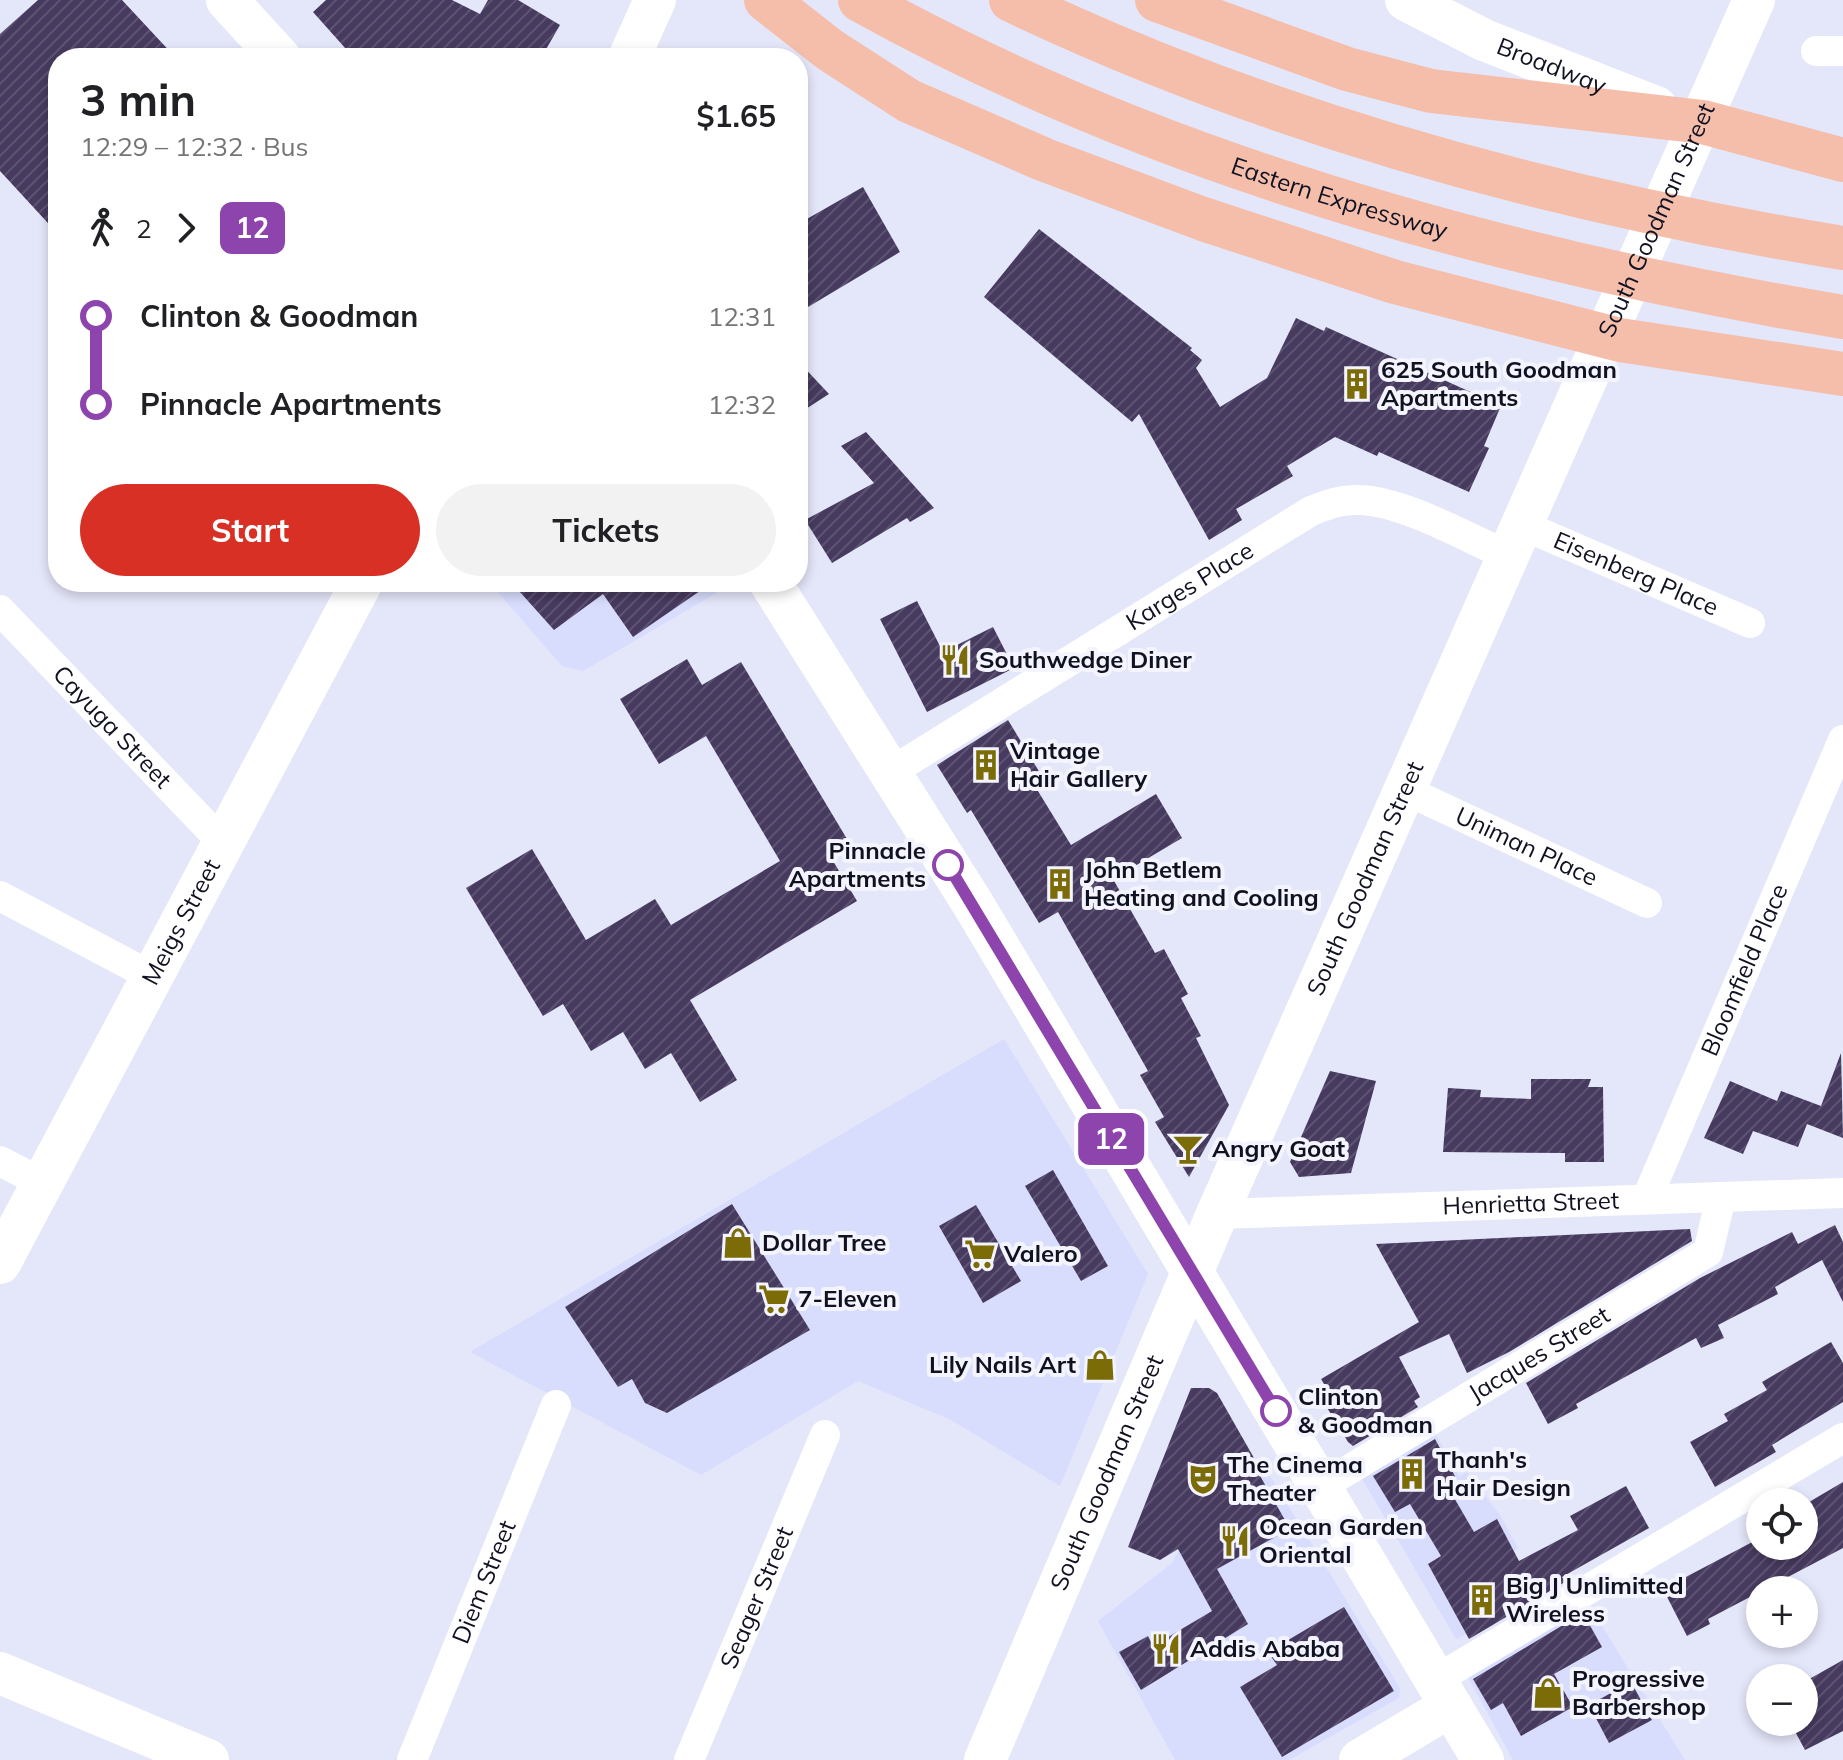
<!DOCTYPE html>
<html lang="en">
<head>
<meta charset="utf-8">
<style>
	:root { --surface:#fff; --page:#f2f2f2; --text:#202124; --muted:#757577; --accent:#d93025 }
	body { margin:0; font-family:Mulish,sans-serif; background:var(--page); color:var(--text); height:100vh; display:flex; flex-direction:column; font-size:30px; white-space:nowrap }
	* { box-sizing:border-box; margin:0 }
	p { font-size:26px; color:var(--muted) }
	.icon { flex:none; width:44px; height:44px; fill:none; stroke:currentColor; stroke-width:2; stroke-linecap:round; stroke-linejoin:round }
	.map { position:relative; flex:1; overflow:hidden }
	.details { position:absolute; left:48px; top:48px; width:760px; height:544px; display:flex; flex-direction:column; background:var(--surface); border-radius:32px; box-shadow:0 4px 12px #0003 }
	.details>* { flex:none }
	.badge { padding:0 16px; border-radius:12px; font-size:28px; line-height:52px }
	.tools { position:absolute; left:1746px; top:1488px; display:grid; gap:16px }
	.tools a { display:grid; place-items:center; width:72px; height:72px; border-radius:50%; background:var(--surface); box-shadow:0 4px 12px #0003; font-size:40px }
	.map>.badge { position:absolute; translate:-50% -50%; box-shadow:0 0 0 4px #fff }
	.legs { display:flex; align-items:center; gap:12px; height:88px; padding:0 32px; font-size:26px }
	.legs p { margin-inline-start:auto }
	.overview { display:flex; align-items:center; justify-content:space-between; height:136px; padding:0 32px }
	h1 { font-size:44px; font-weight:700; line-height:60px }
	.cta { display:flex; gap:16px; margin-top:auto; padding:16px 32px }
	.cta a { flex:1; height:92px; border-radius:48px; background:var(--accent); color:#fff; font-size:32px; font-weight:700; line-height:92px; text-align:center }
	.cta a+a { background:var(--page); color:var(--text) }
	ul { padding:0 32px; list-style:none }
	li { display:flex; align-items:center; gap:28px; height:88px; font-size:30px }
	li i { display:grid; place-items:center; width:12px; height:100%; margin:0 10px; background:currentColor }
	li i::after { content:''; width:20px; height:20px; margin:-10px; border:6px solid; border-radius:50%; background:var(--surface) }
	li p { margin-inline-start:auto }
	li:first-child i { background:linear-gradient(#0000 50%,currentColor 0) }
	li:last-child i { background:linear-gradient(currentColor 50%,#0000 0) }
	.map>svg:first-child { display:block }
	.built { fill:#d8ddfd }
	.building { fill:url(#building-hatch) }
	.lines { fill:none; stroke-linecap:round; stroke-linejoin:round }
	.street { stroke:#fff; stroke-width:30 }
	.secondary { stroke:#fff; stroke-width:42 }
	.highway { stroke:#f4beab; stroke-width:44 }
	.line-1-casing { stroke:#fff; stroke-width:18 }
	.line-1 { stroke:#8e44ad; stroke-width:12 }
	.stop-1-dot { fill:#fff; stroke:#8e44ad; stroke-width:4 }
	.labels { text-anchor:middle; stroke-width:8; stroke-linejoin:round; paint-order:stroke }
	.street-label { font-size:24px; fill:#101121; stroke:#f3f4fe }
	.poi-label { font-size:24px; font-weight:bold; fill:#101121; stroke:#f3f4fe; text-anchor:start }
	.stop-label { font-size:24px; font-weight:bold; fill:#101121; stroke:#f3f4fe; text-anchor:end }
</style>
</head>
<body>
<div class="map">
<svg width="1843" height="1760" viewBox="0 0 1843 1760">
	<defs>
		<pattern id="building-hatch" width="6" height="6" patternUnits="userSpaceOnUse" patternTransform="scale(2)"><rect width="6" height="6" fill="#473a5f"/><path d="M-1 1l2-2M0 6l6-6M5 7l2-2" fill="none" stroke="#5d5372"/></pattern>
	</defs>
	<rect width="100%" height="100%" fill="#e4e6f9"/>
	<!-- built -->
	<path class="built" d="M489,582H722L727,587L583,671L562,666Z
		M1004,1039L1148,1274L1060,1486L951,1420L858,1381L701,1475L470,1352Z
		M1432,1427L1459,1476L1467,1472L1500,1515L1518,1548L1505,1559L1525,1604L1456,1639L1358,1472Z
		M1262,1472L1270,1476L1400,1688L1399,1698L1289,1760H1175L1098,1621L1172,1563L1201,1507Z
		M1582,1594L1685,1760H1513L1464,1670Z"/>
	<!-- building -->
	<path class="building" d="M38,0H122L176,58H58V234L0,171V34Z
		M326,0H452L480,14L488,0H518L560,25L541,58H354L313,12Z
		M863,187L900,252L798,313V224Z
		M1039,229L1192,348L1190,350L1202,360L1196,368L1220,407L1267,378L1296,318L1324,331L1326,327L1475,394L1474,396L1500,408L1484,446L1489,448L1469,492L1379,452L1377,456L1335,437L1287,466L1293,476L1236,509L1242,520L1209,540L1139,414L1132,422L984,297Z
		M798,361L829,394L798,414Z
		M866,432L934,508L910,522L907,518L832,563L805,520L874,483L841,446Z
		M511,582H713L633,637L603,594L554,630Z
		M917,601L943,652L993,627L1014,668L927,712L880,619Z
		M687,659L702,685L741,662L850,844L830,856L857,901L690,1000L737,1080L700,1102L671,1053L645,1069L623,1032L591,1051L563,1004L543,1016L466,888L532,849L586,940L655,899L671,925L780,861L706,736L659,764L620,699Z
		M1008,720L1040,773L1030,778L1071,845L1156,794L1182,838L1113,879L1155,953L1164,949L1188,994L1181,998L1201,1036L1196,1038L1229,1105L1189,1177L1155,1122L1164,1117L1140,1075L1148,1071L1058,912L1039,923L971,810L967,813L937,765Z
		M1841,1053L1843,1138L1807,1124L1798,1147L1753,1131L1743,1154L1704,1138L1730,1081L1777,1101L1781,1091L1821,1106Z
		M1330,1071L1376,1081L1351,1173L1299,1177L1290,1162Z
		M1531,1079H1591L1588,1087H1603L1604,1162H1565V1153L1443,1152L1448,1088L1481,1090L1480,1097L1531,1099Z
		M1053,1170L1108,1266L1081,1281L1025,1186Z
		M732,1204L810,1330L667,1413L645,1403L632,1379L618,1387L565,1307Z
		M976,1205L1021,1281L983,1303L939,1226Z
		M1835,1225L1843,1242V1302L1822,1260L1775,1287L1778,1294L1718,1325L1724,1338L1701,1348L1696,1338L1576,1404L1578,1408L1548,1424L1526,1383L1700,1278L1792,1232L1798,1244Z
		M1690,1229L1692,1241L1509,1352L1467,1373L1449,1334L1399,1357L1420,1397L1414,1401L1418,1407L1353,1446L1348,1442L1326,1406L1335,1402L1321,1379L1419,1322L1376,1244Z
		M1831,1342L1843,1363V1402L1772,1445L1776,1452L1715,1487L1690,1442L1728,1421L1724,1414L1767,1390L1762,1382Z
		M1191,1388H1209L1217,1393L1262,1472L1259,1474L1290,1529L1217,1569L1248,1624L1141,1690L1119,1652L1148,1636L1153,1646L1212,1611L1178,1549L1160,1560L1128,1547Z
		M1435,1439L1456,1478L1446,1484L1474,1532L1497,1519L1519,1561L1578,1530L1570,1516L1626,1486L1649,1528L1562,1577L1565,1582L1469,1639L1428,1564L1441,1556L1410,1504L1395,1512L1373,1476Z
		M1843,1482V1548L1708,1619L1710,1624L1687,1636L1663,1589L1760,1538V1546H1804V1505Z
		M1344,1607L1394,1691L1282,1757L1240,1687L1277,1665L1268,1652Z
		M1583,1613L1602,1647L1554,1674L1573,1707L1521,1736L1503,1703L1491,1710L1473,1679Z
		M1843,1660V1731L1805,1750L1790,1722H1804V1682Z
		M1631,1682L1652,1720L1609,1743L1589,1705Z"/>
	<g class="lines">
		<!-- street -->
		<g class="street">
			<path d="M1816,51H1843"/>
			<path id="s1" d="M1522,525L1750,623"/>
			<path id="s2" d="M0,610L224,844"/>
			<path id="s3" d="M889,773L1311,511C1327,505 1342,499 1359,500C1404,501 1467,538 1509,556"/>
			<path id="s4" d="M1405,790L1647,903"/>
			<path d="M0,896L151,976"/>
			<path d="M0,1161L44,1184"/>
			<path id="s5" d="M1647,1198L1843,740"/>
			<path id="s6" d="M1217,1214L1843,1193"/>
			<path id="s7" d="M1322,1486L1708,1252L1721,1197"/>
			<path d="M1437,1679L1843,1438"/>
			<path id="s8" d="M412,1760L556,1405"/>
			<path id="s9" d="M689,1760L825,1435"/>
		</g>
		<!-- secondary -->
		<g class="secondary">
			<path d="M227,0L280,58"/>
			<path id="s10" d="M1406,0L1484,40L1656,107"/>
			<path d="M629,58L655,0"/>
			<path d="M770,582L973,904L1483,1760"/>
			<path id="s11" d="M0,1263L362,582"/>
			<path d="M0,1673L208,1760"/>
			<path id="s12" d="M985,1760L1217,1214L1754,0"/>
			<path d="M1360,1760L1451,1706"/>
		</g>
		<!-- highway -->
		<g class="highway">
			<path d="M766,0L830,50L909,101L1045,160L1203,219L1395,282L1620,340L1843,374"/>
			<path id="s13" d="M860,0C1158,166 1508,261 1843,317"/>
			<path d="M1011,0C1271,124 1559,202 1843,248"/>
			<path d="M1157,0L1347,69L1431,91L1703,122L1843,160"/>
		</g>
	</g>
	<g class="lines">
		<defs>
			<path id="line-1" d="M948,865L1276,1411"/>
		</defs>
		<!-- line-1 casing -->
		<use href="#line-1" class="line-1-casing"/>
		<!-- line-1 -->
		<use href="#line-1" class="line-1"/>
	</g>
	<!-- icons -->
	<defs>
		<symbol id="building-bare" viewBox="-9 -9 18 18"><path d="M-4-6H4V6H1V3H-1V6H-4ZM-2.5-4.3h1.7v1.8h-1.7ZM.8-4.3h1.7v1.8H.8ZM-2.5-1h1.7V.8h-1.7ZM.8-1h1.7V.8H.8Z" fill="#7b6c07" stroke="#f3f4fe" stroke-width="2.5" paint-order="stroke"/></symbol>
		<symbol id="restaurant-bare" viewBox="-9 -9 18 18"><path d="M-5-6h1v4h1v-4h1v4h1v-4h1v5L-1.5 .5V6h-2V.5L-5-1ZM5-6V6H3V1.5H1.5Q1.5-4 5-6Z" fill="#7b6c07" stroke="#f3f4fe" stroke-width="2.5" paint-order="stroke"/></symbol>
		<symbol id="bar-bare" viewBox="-9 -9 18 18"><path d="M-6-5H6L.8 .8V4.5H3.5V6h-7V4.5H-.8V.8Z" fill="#7b6c07" stroke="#f3f4fe" stroke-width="2.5" paint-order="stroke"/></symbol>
		<symbol id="shop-bare" viewBox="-9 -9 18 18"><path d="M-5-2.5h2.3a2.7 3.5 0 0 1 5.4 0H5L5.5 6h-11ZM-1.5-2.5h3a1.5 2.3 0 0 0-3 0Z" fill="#7b6c07" stroke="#f3f4fe" stroke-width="2.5" paint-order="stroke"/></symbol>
		<symbol id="supermarket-bare" viewBox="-9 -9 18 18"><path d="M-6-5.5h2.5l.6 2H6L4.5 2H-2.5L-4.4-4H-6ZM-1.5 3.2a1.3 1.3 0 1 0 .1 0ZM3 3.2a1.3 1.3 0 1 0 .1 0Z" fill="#7b6c07" stroke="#f3f4fe" stroke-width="2.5" paint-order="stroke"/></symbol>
		<symbol id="theatre-bare" viewBox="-9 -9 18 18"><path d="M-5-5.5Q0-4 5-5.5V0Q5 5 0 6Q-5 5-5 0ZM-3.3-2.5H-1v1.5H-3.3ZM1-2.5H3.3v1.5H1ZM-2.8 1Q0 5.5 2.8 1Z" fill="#7b6c07" stroke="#f3f4fe" stroke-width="2.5" paint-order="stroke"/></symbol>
	</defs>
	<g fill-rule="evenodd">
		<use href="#building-bare" x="1335" y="362" width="44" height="44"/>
		<use href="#restaurant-bare" x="933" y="638" width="44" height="44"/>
		<use href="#building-bare" x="964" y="743" width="44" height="44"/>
		<use href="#building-bare" x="1038" y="862" width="44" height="44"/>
		<use href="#bar-bare" x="1166" y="1127" width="44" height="44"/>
		<use href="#shop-bare" x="716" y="1221" width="44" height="44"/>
		<use href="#supermarket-bare" x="958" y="1232" width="44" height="44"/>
		<use href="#supermarket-bare" x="752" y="1277" width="44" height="44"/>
		<use href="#shop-bare" x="1078" y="1343" width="44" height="44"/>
		<use href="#building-bare" x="1390" y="1452" width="44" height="44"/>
		<use href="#theatre-bare" x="1181" y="1457" width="44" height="44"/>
		<use href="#restaurant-bare" x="1213" y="1519" width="44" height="44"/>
		<use href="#building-bare" x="1460" y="1578" width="44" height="44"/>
		<use href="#restaurant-bare" x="1144" y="1627" width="44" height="44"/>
		<use href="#shop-bare" x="1526" y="1671" width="44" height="44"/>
	</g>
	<!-- markers -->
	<g class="stop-1-dot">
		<circle cx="948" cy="865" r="14"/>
		<circle cx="1276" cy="1411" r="14"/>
	</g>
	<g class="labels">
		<!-- street labels -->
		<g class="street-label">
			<text dy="8" stroke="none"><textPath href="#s10" startOffset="160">Broadway</textPath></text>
			<text dy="8" stroke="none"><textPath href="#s13" startOffset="520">Eastern Expressway</textPath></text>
			<text dy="8" stroke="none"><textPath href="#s12" startOffset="1680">South Goodman Street</textPath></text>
			<text dy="8" stroke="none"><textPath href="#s1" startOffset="124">Eisenberg Place</textPath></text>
			<text dy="8" stroke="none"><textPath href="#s3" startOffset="354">Karges Place</textPath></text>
			<text dy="8" stroke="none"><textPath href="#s2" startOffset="162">Cayuga Street</textPath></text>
			<text dy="8" stroke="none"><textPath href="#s4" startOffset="134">Uniman Place</textPath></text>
			<text dy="8" stroke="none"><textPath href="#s12" startOffset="960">South Goodman Street</textPath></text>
			<text dy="8" stroke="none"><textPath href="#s11" startOffset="386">Meigs Street</textPath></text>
			<text dy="8" stroke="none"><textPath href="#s5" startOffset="248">Bloomfield Place</textPath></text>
			<text dy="8" stroke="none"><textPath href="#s6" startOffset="314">Henrietta Street</textPath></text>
			<text dy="8" stroke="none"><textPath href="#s7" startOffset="254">Jacques Street</textPath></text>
			<text dy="8" stroke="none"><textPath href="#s12" startOffset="312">South Goodman Street</textPath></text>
			<text dy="8" stroke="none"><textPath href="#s8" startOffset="192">Diem Street</textPath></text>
			<text dy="8" stroke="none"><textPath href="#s9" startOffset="176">Seager Street</textPath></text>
		</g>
		<!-- poi labels -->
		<g class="poi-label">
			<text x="1381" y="378">625 South Goodman<tspan x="1381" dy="28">Apartments</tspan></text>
			<text x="979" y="668">Southwedge Diner</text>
			<text x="1010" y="759">Vintage<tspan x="1010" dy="28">Hair Gallery</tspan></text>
			<text x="1084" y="878">John Betlem<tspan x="1084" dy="28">Heating and Cooling</tspan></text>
			<text x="1212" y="1157">Angry Goat</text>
			<text x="762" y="1251">Dollar Tree</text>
			<text x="1004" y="1262">Valero</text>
			<text x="798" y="1307">7-Eleven</text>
			<text x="1076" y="1373" text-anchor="end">Lily Nails Art</text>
			<text x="1436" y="1468">Thanh's<tspan x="1436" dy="28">Hair Design</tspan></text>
			<text x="1227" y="1473">The Cinema<tspan x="1227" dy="28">Theater</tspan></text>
			<text x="1259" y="1535">Ocean Garden<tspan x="1259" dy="28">Oriental</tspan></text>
			<text x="1506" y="1594">Big J Unlimitted<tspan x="1506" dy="28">Wireless</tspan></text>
			<text x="1190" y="1657">Addis Ababa</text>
			<text x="1572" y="1687">Progressive<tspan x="1572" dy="28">Barbershop</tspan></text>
		</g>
		<!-- stop labels -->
		<g class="stop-label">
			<text x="926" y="859">Pinnacle<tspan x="926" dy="28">Apartments</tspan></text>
			<text x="1298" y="1405" text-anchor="start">Clinton<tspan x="1298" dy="28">&amp; Goodman</tspan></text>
		</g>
	</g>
</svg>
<div class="tools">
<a><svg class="icon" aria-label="locate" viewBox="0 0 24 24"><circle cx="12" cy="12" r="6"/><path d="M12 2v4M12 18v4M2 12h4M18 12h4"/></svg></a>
<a>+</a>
<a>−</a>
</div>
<b class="badge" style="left:1111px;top:1139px;background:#8e44ad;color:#fff">12</b>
<section class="details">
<div class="overview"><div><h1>3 min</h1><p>12:29 – 12:32 · Bus</p></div><b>$1.65</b></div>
<div class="legs"><svg class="icon" aria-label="walk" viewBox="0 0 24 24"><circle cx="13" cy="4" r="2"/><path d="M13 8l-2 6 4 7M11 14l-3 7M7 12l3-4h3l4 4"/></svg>2<svg class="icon" aria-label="forward" viewBox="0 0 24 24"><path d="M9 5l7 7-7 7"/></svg><b class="badge" style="background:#8e44ad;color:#fff">12</b></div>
<ul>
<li><i style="color:#8e44ad"></i><b>Clinton &amp; Goodman</b><p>12:31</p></li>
<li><i style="color:#8e44ad"></i><b>Pinnacle Apartments</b><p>12:32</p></li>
</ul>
<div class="cta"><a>Start</a><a>Tickets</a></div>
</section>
</div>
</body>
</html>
